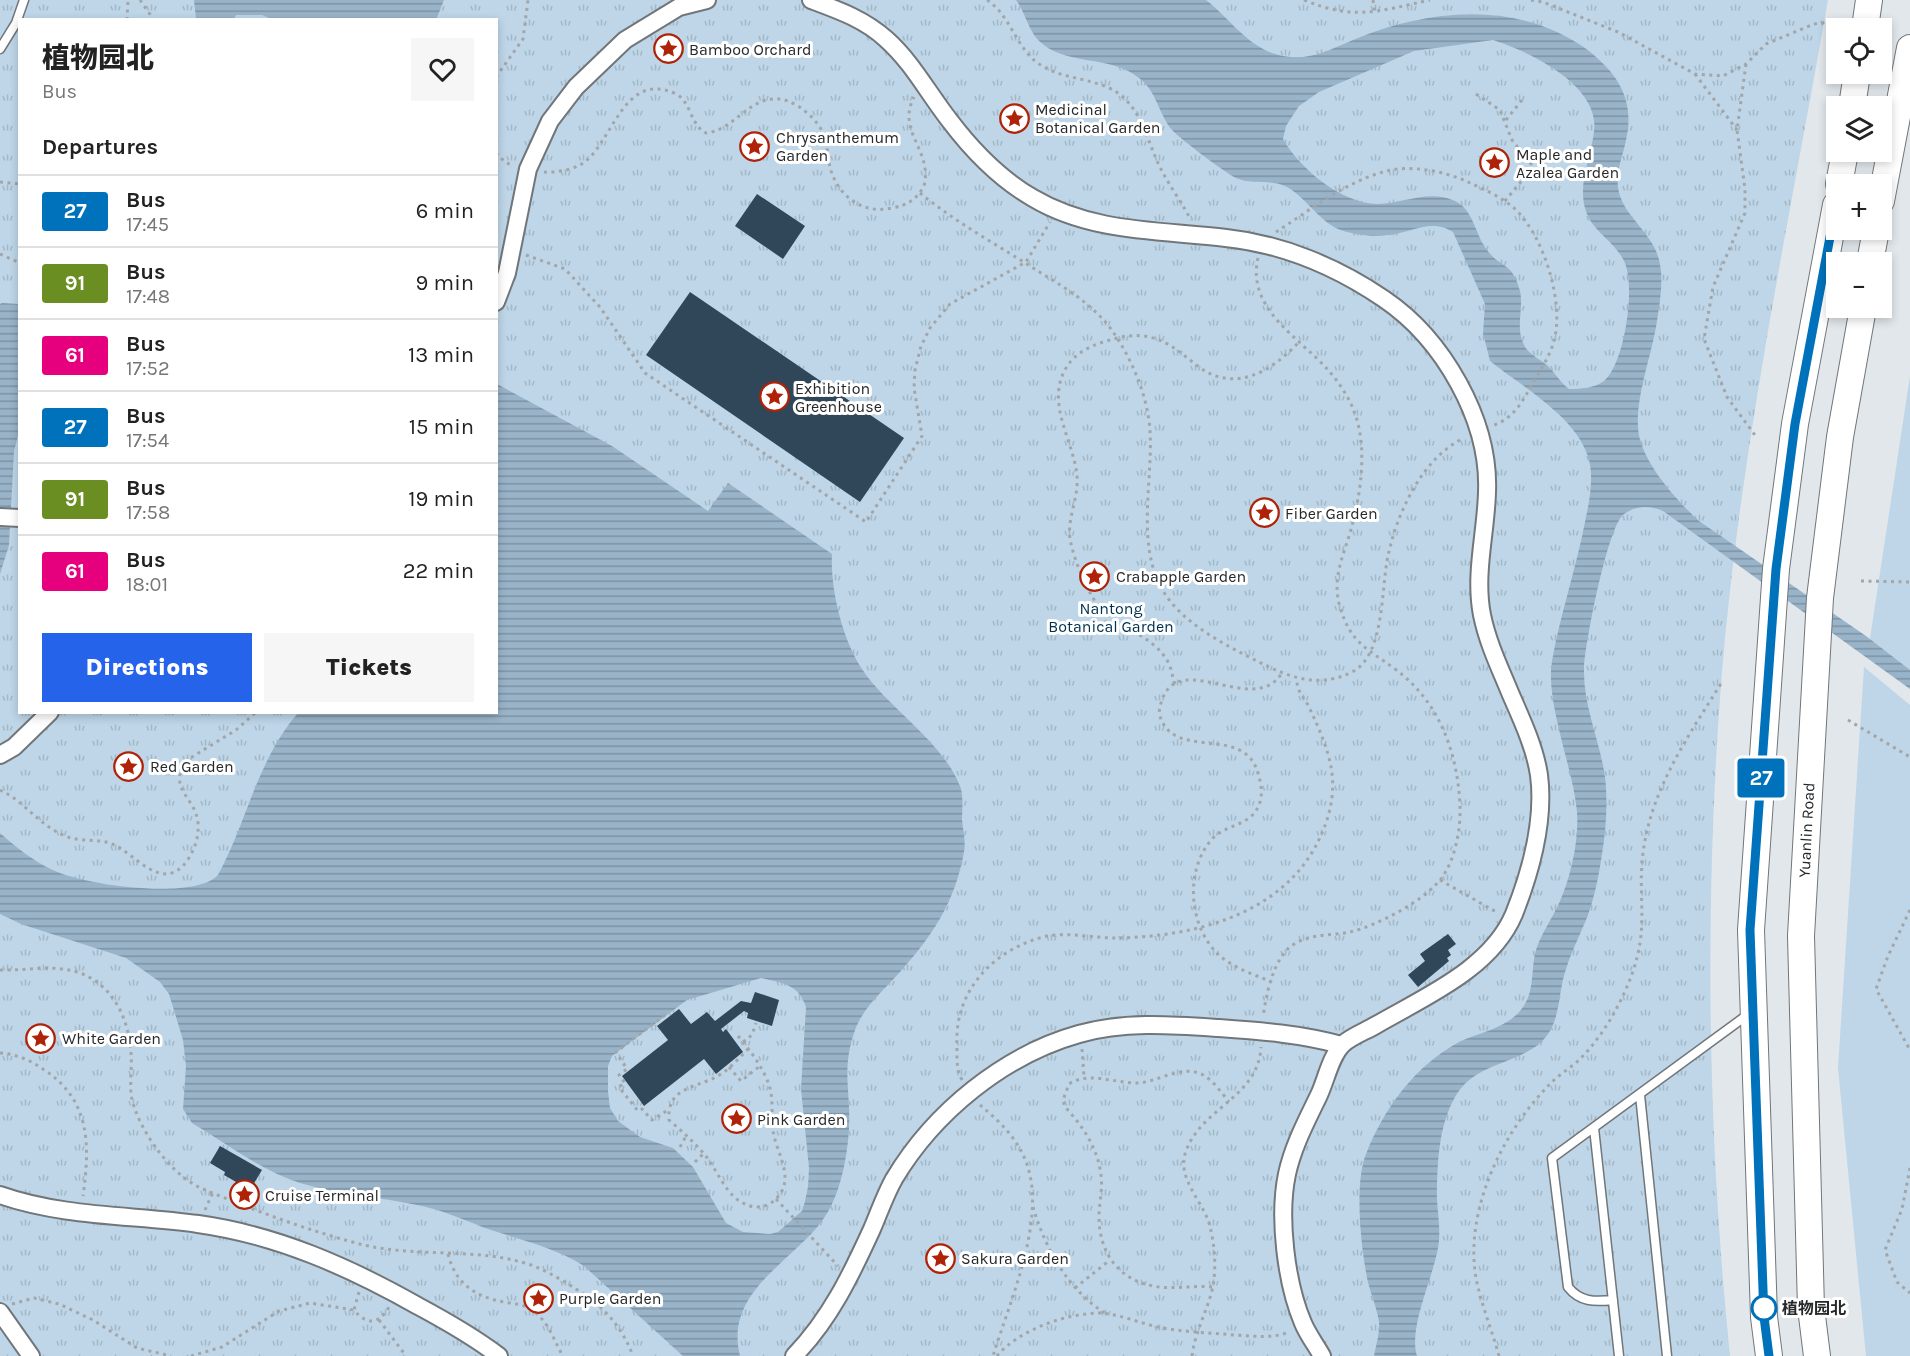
<!DOCTYPE html>
<html lang="en">
<head>
<meta charset="utf-8">
<style>
	:root { --surface:#fff; --page:#f6f6f6; --text:#222; --muted:#767676; --line:#e0e0e0; --accent:#2563eb }
	body { margin:0; font-family:Karla,"Noto Sans SC",sans-serif; background:var(--page); color:var(--text); height:100vh; display:flex; flex-direction:column; font-size:22px; white-space:nowrap }
	* { box-sizing:border-box; margin:0 }
	p { font-size:20px; color:var(--muted) }
	.icon { flex:none; width:33px; height:33px; fill:none; stroke:currentColor; stroke-width:2; stroke-linecap:round; stroke-linejoin:round }
	.map { position:relative; flex:1; overflow:hidden }
	.details { position:absolute; left:18px; top:18px; width:480px; height:696px; display:flex; flex-direction:column; background:var(--surface); border-radius:0px; box-shadow:0 3px 9px #0003 }
	.details>* { flex:none }
	.badge { padding:0 12px; border-radius:4px; font-size:21px; line-height:39px }
	.controls { position:absolute; left:1826px; top:18px; display:grid; gap:12px }
	.controls a { display:grid; place-items:center; width:66px; height:66px; border-radius:0px; background:var(--surface); box-shadow:0 3px 9px #0003; font-size:30px }
	.map>.badge { position:absolute; translate:-50% -50%; box-shadow:0 0 0 3px #fff }
	h2 { padding:0 24px; font-size:22px; line-height:54px }
	.round { display:grid; place-items:center; flex:none; width:63px; height:63px; border-radius:0px; background:var(--page) }
	.headline { display:flex; align-items:center; justify-content:space-between; height:102px; padding:0 24px }
	h1 { font-size:28px; font-weight:800; line-height:45px }
	.cta { display:flex; gap:12px; margin-top:auto; padding:12px 24px }
	.cta a { flex:1; height:69px; border-radius:0px; background:var(--accent); color:#fff; font-size:24px; font-weight:800; line-height:69px; text-align:center }
	.cta a+a { background:var(--page); color:var(--text) }
	ul { padding:0; list-style:none }
	li { display:flex; align-items:center; gap:18px; height:72px; padding:0 24px; border-top:2px solid var(--line) }
	li div { flex:1 }
	li b { display:block; font-size:22px }
	li em { font-style:normal }
	li .badge { min-width:66px; font-weight:700; text-align:center }
	.map>svg:first-child { display:block }
	.grass { fill:#bed6e8 }
	.park { fill:url(#park-tufts); fill-rule:evenodd }
	.water { fill:url(#water-rules); fill-rule:evenodd }
	.building { fill:#2f4759 }
	.lines { fill:none; stroke-linecap:round; stroke-linejoin:round }
	.lane-casing { stroke:#71767a; stroke-width:11 }
	.street-casing { stroke:#71767a; stroke-width:20 }
	.primary-casing { stroke:#71767a; stroke-width:28 }
	.path { stroke:#a2a6a9; stroke-width:3; stroke-dasharray:3 4.5; stroke-linecap:butt }
	.lane { stroke:#fff; stroke-width:8 }
	.street { stroke:#fff; stroke-width:16 }
	.primary { stroke:#fff; stroke-width:26 }
	.line-casing { stroke:#fff; stroke-width:14 }
	.line { stroke:#0072bc; stroke-width:9 }
	.stop-dot { fill:#fff; stroke:#0072bc; stroke-width:3 }
	.labels { text-anchor:middle; stroke-width:6; stroke-linejoin:round; paint-order:stroke }
	.poi-label { font-size:16px; fill:#262829; stroke:#fff; text-anchor:start }
	.park-label { font-size:16px; fill:#00314f; stroke:#fff }
	.street-label { font-size:16px; fill:#262829; stroke:#fff }
	.stop-label { font-size:16px; font-weight:bold; fill:#262829; stroke:#fff; text-anchor:start }
</style>
</head>
<body>
<div class="map">
<svg width="1910" height="1356" viewBox="0 0 1910 1356">
	<defs>
		<pattern id="park-tufts" width="24" height="20" patternUnits="userSpaceOnUse" patternTransform="scale(1.5)"><rect width="24" height="20" fill="#bed6e8"/><path d="M3 7l-1-3M5 7V3M7 7l1-3M15 17l-1-3M17 17v-4M19 17l1-3" fill="none" stroke="#a3b8c7"/></pattern>
		<pattern id="water-rules" width="6" height="5" patternUnits="userSpaceOnUse" patternTransform="scale(1.5)"><rect width="6" height="5" fill="#99b4c9"/><path d="M0 2.5h6" fill="none" stroke="#7d92a3"/></pattern>
	</defs>
	<rect width="100%" height="100%" fill="#e1e7eb"/>
	<!-- grass -->
	<path class="grass" d="M1910,376V679L1869,645Z
		M1864,667L1910,705V1356H1866L1838,1068Z"/>
	<!-- park -->
	<path class="park" d="M0,0H1828C1789,222 1741,445 1722,671C1704,896 1707,1132 1730,1356H0ZM20,20H496V712H20Z"/>
	<!-- water -->
	<path class="water" d="M194,0H444L436,20H274L262,15H236L234,19H196Z
		M1016,0H1206C1228,17 1245,43 1272,53C1303,64 1325,52 1353,40C1430,8 1520,0 1589,51C1619,75 1635,101 1626,140C1623,156 1616,170 1618,187C1621,215 1653,232 1659,260C1664,279 1660,301 1657,321C1652,354 1636,395 1638,427C1639,459 1676,500 1699,521L1866,636L1910,670V689L1663,511C1650,505 1635,505 1623,515C1607,529 1585,644 1584,668C1583,706 1600,741 1605,777C1608,802 1606,830 1602,854C1599,875 1595,895 1588,915C1581,933 1572,950 1566,969C1557,994 1562,1025 1539,1044C1513,1065 1473,1064 1455,1097C1438,1127 1437,1167 1437,1200C1438,1216 1441,1233 1438,1248C1433,1278 1408,1328 1417,1356H1374C1376,1345 1380,1333 1379,1322C1377,1307 1370,1293 1367,1278C1361,1246 1354,1184 1366,1154C1384,1108 1415,1066 1459,1042C1480,1032 1509,1028 1523,1007C1536,989 1530,966 1537,947C1543,931 1553,917 1560,901C1571,876 1579,840 1577,812C1573,767 1545,702 1552,661C1560,615 1576,569 1585,522C1589,503 1594,480 1589,460C1578,417 1522,387 1490,361L1483,333L1485,304L1453,232C1430,218 1412,233 1388,235C1372,237 1353,235 1338,229C1317,219 1305,196 1285,186C1270,179 1251,185 1236,178C1223,171 1184,142 1173,131C1159,116 1157,91 1139,78C1110,54 1065,67 1038,40C1028,29 1025,12 1016,0ZM1493,40C1528,51 1601,85 1594,132C1591,157 1578,183 1585,208C1591,231 1612,239 1623,259C1637,281 1625,364 1604,381C1595,388 1581,389 1569,389C1560,382 1555,373 1548,366C1540,359 1528,354 1524,345C1515,328 1524,308 1520,291C1512,261 1501,269 1487,250C1475,235 1474,210 1455,201C1428,189 1403,204 1378,204C1342,204 1300,169 1283,139L1286,126L1299,106L1319,92L1414,51Z
		M2,303L19,304L20,428L14,451L9,545L0,574V304Z
		M497,384L612,446L708,511L728,483L832,554C830,589 843,643 864,672C889,708 942,742 959,784C964,793 962,809 962,820C963,830 966,842 964,852C955,902 933,935 900,972C884,990 864,1006 855,1030C841,1069 851,1091 849,1129C847,1159 840,1197 822,1221C791,1263 724,1292 740,1356H683L584,1266C554,1247 524,1241 491,1230C468,1222 446,1211 422,1206C381,1197 340,1195 300,1183C262,1171 227,1144 192,1123L183,1109L186,1066L183,1040L169,994L160,982L126,958L21,924L0,914V833C16,847 33,861 53,870C83,885 194,901 218,875C248,820 256,762 298,713L496,712ZM761,978C782,983 799,984 806,1007L801,1089L809,1168L808,1187L803,1210L778,1232L770,1234L743,1232L726,1223L693,1167L673,1148L640,1137L618,1121L610,1108L608,1091V1066L612,1056L687,1000Z"/>
	<!-- building -->
	<path class="building" d="M757,194L805,226L783,259L735,226Z
		M690,292L904,438L860,502L646,355Z
		M1448,934L1456,944L1448,950L1451,955L1447,958L1449,961L1418,987L1408,975L1425,961L1420,954Z
		M755,992L779,1000L772,1026L747,1018L748,1013L744,1011L721,1029L723,1032L726,1029L743,1052L716,1074L704,1059L644,1106L622,1076L668,1040L657,1026L679,1009L691,1024L707,1012L715,1021L741,1001L751,1003Z
		M220,1146L262,1170L250,1190L224,1175L225,1172L210,1163Z"/>
	<g class="lines">
		<defs>
			<path id="lane" d="M0,49L16,23L24,0
				M1640,1095L1667,1356
				M1594,1128L1619,1356
				M1613,1300C1594,1302 1580,1302 1568,1287L1552,1158L1750,1013"/>
			<path id="street" d="M811,0C838,10 864,19 886,39C912,62 928,93 950,121C972,150 1000,179 1033,198C1092,233 1160,230 1226,238C1282,244 1337,267 1384,299C1443,339 1490,420 1487,492C1486,533 1474,574 1482,615C1488,644 1500,668 1511,695C1522,720 1535,748 1539,775C1545,821 1531,871 1514,914C1491,969 1424,997 1376,1025C1366,1031 1352,1036 1343,1044C1331,1055 1326,1080 1319,1095C1307,1120 1293,1146 1287,1174C1278,1217 1286,1283 1303,1323C1308,1335 1316,1345 1322,1356
				M496,302L507,273L528,169L550,121L576,87L625,40L679,7L707,0
				M0,517L20,518
				M0,755L14,747L50,712
				M0,1195C62,1217 133,1215 198,1224C277,1235 349,1267 418,1306C446,1321 474,1337 499,1356
				M0,1312L31,1356
				M794,1356C830,1319 851,1275 872,1229C879,1213 885,1195 894,1179C934,1112 1004,1055 1079,1034C1124,1021 1174,1025 1219,1028C1261,1031 1301,1034 1341,1045"/>
			<path id="primary" d="M1865,28L1869,0
				M1852,106L1857,74
				M1839,184L1845,152
				M1881,201L1910,48
				M1870,262L1876,230
				M1769,1356L1764,1317L1751,930L1776,569L1795,424L1836,205
				M1817,1356L1811,1308L1801,936L1820,598L1840,437L1863,308"/>
		</defs>
		<!-- lane casing -->
		<use href="#lane" class="lane-casing"/>
		<!-- street casing -->
		<use href="#street" class="street-casing"/>
		<!-- primary casing -->
		<use href="#primary" class="primary-casing"/>
		<!-- path -->
		<path class="path" d="M140,0L154,20
			M987,0C1009,14 1015,44 1035,61C1056,78 1083,77 1107,87C1137,100 1144,130 1155,156C1164,179 1180,199 1191,220
			M1304,0C1355,21 1379,11 1430,0
			M1373,0L1375,13
			M1531,0L1543,2L1618,32L1695,74L1723,76L1746,64L1766,44L1814,24L1830,22
			M127,20L128,0
			M1746,64L1737,130L1745,189V213L1713,287L1704,339L1727,397L1757,438
			M1695,74L1737,130
			M496,77L523,39L528,0
			M1476,94L1500,110L1512,140L1531,164L1530,171L1504,202
			M1506,120L1522,100
			M496,153L506,163L514,165
			M544,172C555,173 570,170 580,165C612,148 622,68 676,94C691,101 690,125 706,133C737,130 752,89 788,101C801,106 816,119 822,131C828,143 827,155 830,167C837,195 862,215 892,208C908,205 916,200 924,186C933,150 896,132 914,97
			M0,182L20,184
			M920,193C958,224 1001,247 1041,273C1067,289 1092,304 1111,329C1131,357 1148,396 1150,431C1153,481 1136,543 1162,589C1180,622 1225,645 1257,661C1288,677 1319,689 1352,672C1385,656 1381,587 1388,556C1397,513 1422,458 1464,438
			M1276,232C1310,210 1344,183 1383,172C1409,164 1444,171 1468,182C1483,189 1502,197 1515,209C1544,236 1566,306 1553,344C1549,357 1541,369 1534,381C1523,400 1515,418 1492,426
			M0,254L20,263
			M526,255L565,269L600,307L645,373L866,522L922,436L914,388L915,370L921,346L930,328L950,304L1026,262L1050,222
			M1258,258C1246,309 1300,338 1328,370C1337,380 1346,393 1352,406C1369,444 1361,494 1350,533C1342,559 1332,580 1340,607C1351,644 1367,648 1395,669C1440,702 1458,754 1460,807C1461,828 1455,859 1443,876C1428,899 1377,926 1350,932C1330,936 1308,933 1290,947C1273,961 1266,995 1263,1017
			M1861,581L1910,582
			M1175,684C1172,677 1172,669 1168,662C1152,632 1111,628 1093,598C1083,581 1074,559 1070,539C1067,518 1079,497 1077,476C1074,442 1046,404 1065,370C1072,356 1086,348 1100,343C1116,338 1132,333 1149,337C1169,341 1183,355 1199,367C1234,393 1271,372 1298,343
			M1848,720L1910,757
			M0,790C24,801 38,824 63,835C80,843 99,838 112,844C134,852 162,895 187,861C195,849 199,837 198,823C196,797 166,789 187,760L236,730L256,712
			M1440,880L1498,913
			M1910,910L1888,956L1876,989L1910,1050
			M0,970C26,971 51,964 77,972C112,983 129,1018 131,1053C132,1066 130,1080 131,1094C136,1127 171,1176 203,1189C253,1210 304,1229 356,1243C414,1259 475,1246 531,1265C547,1271 562,1280 576,1289C603,1306 622,1326 633,1356
			M1272,982C1253,974 1230,967 1216,952C1188,923 1185,868 1213,838C1225,826 1246,825 1255,812C1264,800 1262,786 1258,773C1243,722 1172,764 1159,713C1169,638 1252,721 1282,673
			M665,1015L616,1052L627,1069L619,1075L625,1083L619,1087L638,1111L642,1109L652,1120L668,1110
			M738,1036C750,1050 761,1065 768,1082C775,1100 770,1118 774,1136C780,1160 797,1184 771,1203C764,1208 753,1208 745,1204C726,1196 718,1171 705,1155C694,1142 682,1131 669,1120C667,1088 692,1089 716,1077C728,1071 738,1059 748,1049
			M743,1042L752,1035L756,1023
			M1082,1049L1084,1077
			M0,1053C16,1054 30,1060 43,1069C91,1100 90,1145 83,1196
			M729,1067L741,1081L760,1066
			M962,1080C956,1069 957,1058 957,1045C954,990 995,948 1047,936C1069,932 1093,938 1115,938C1195,937 1288,914 1322,833C1343,784 1330,752 1309,707C1304,697 1296,691 1297,678
			M980,1105C997,1119 1015,1136 1024,1157C1050,1213 1010,1300 993,1356
			M680,1147L686,1136
			M695,1162L704,1153
			M1910,1168L1902,1209L1885,1250L1897,1282L1910,1293
			M776,1199L838,1266
			M1033,1207C1045,1248 1068,1290 1105,1313
			M205,1210L213,1192
			M448,1254C455,1283 475,1297 504,1302C514,1304 524,1304 532,1310C549,1322 553,1339 563,1356
			M1212,1287C1193,1285 1172,1290 1153,1286C1117,1279 1099,1251 1099,1217C1099,1203 1103,1189 1101,1175C1098,1149 1083,1126 1065,1107L1063,1100L1069,1084C1088,1071 1114,1083 1136,1083C1155,1083 1175,1068 1195,1072C1209,1074 1221,1092 1229,1102
			M1075,1288L1110,1260
			M359,1292L354,1310C366,1325 379,1325 389,1307
			M12,1304L34,1298L59,1304L93,1320L137,1348L171,1356
			M379,1320L406,1356
			M191,1356L222,1347L279,1311L310,1303L354,1310
			M997,1356C1018,1330 1067,1313 1100,1313C1120,1314 1142,1324 1162,1328C1186,1332 1211,1333 1235,1335C1254,1336 1272,1339 1289,1332
			M1192,1356C1195,1331 1208,1310 1213,1286C1216,1268 1215,1249 1211,1231C1207,1204 1175,1180 1186,1151C1202,1107 1258,1098 1261,1047
			M1499,1356C1492,1330 1481,1304 1476,1278C1464,1209 1504,1129 1552,1082C1561,1073 1572,1067 1580,1059C1603,1036 1621,1004 1632,974C1648,929 1639,906 1642,863C1647,795 1687,738 1722,682"/>
		<!-- lane -->
		<use href="#lane" class="lane"/>
		<!-- street -->
		<use href="#street" class="street"/>
		<!-- primary -->
		<use href="#primary" class="primary"/>
	</g>
	<g class="lines">
		<defs>
			<path id="line" d="M1769,1356L1764,1317L1750,930L1776,569L1795,424L1836,205"/>
		</defs>
		<!-- line casing -->
		<use href="#line" class="line-casing"/>
		<!-- line -->
		<use href="#line" class="line"/>
	</g>
	<!-- icons -->
	<defs>
		<symbol id="sight-ring" viewBox="-11 -11 22 22"><circle r="9.5" fill="#fff" stroke="#af2207" stroke-width="1.5"/><path d="M0-6L1.8-2.2L6-1.7L2.9 1.2L3.7 5.4L0 3.3L-3.7 5.4L-2.9 1.2L-6-1.7L-1.8-2.2Z" fill="#af2207"/></symbol>
	</defs>
	<g fill-rule="evenodd">
		<use href="#sight-ring" x="652" y="32" width="33" height="33"/>
		<use href="#sight-ring" x="998" y="102" width="33" height="33"/>
		<use href="#sight-ring" x="738" y="130" width="33" height="33"/>
		<use href="#sight-ring" x="1478" y="146" width="33" height="33"/>
		<use href="#sight-ring" x="758" y="380" width="33" height="33"/>
		<use href="#sight-ring" x="1248" y="496" width="33" height="33"/>
		<use href="#sight-ring" x="1078" y="560" width="33" height="33"/>
		<use href="#sight-ring" x="112" y="750" width="33" height="33"/>
		<use href="#sight-ring" x="24" y="1022" width="33" height="33"/>
		<use href="#sight-ring" x="720" y="1102" width="33" height="33"/>
		<use href="#sight-ring" x="228" y="1178" width="33" height="33"/>
		<use href="#sight-ring" x="924" y="1242" width="33" height="33"/>
		<use href="#sight-ring" x="522" y="1282" width="33" height="33"/>
	</g>
	<!-- markers -->
	<circle class="stop-dot" cx="1764" cy="1308" r="12"/>
	<g class="labels">
		<!-- poi labels -->
		<g class="poi-label">
			<text x="689" y="55">Bamboo Orchard</text>
			<text x="1035" y="115">Medicinal<tspan x="1035" dy="18">Botanical Garden</tspan></text>
			<text x="776" y="143">Chrysanthemum<tspan x="776" dy="18">Garden</tspan></text>
			<text x="1516" y="160">Maple and<tspan x="1516" dy="18">Azalea Garden</tspan></text>
			<text x="795" y="394">Exhibition<tspan x="795" dy="18">Greenhouse</tspan></text>
			<text x="1285" y="519">Fiber Garden</text>
			<text x="1116" y="582">Crabapple Garden</text>
			<text x="150" y="772">Red Garden</text>
			<text x="62" y="1044">White Garden</text>
			<text x="757" y="1125">Pink Garden</text>
			<text x="265" y="1201">Cruise Terminal</text>
			<text x="961" y="1264">Sakura Garden</text>
			<text x="559" y="1304">Purple Garden</text>
		</g>
		<!-- park labels -->
		<g class="park-label">
			<text x="1111" y="614">Nantong<tspan x="1111" dy="18">Botanical Garden</tspan></text>
		</g>
		<!-- street labels -->
		<g class="street-label">
			<text transform="translate(1806 830) rotate(-87)" y="6">Yuanlin Road</text>
		</g>
		<!-- stop labels -->
		<g class="stop-label">
			<text x="1782" y="1314">植物园北</text>
		</g>
	</g>
</svg>
<div class="controls">
<a><svg class="icon" aria-label="locate" viewBox="0 0 24 24"><circle cx="12" cy="12" r="6"/><path d="M12 2v4M12 18v4M2 12h4M18 12h4"/></svg></a>
<a><svg class="icon" aria-label="layers" viewBox="0 0 24 24"><path d="M12 4l9 5-9 5-9-5zM3 14l9 5 9-5"/></svg></a>
<a>+</a>
<a>−</a>
</div>
<b class="badge" style="left:1761px;top:778px;background:#0072bc;color:#fff">27</b>
<section class="details">
<div class="headline"><div><h1>植物园北</h1><p>Bus</p></div><a class="round"><svg class="icon" aria-label="heart" viewBox="0 0 24 24"><path d="M12 20l-8-8c-3-5 5-10 8-4 3-6 11-1 8 4z"/></svg></a></div>
<h2>Departures</h2>
<ul>
<li><span class="badge" style="background:#0072bc;color:#fff">27</span><div><b>Bus</b><p>17:45</p></div><em>6 min</em></li>
<li><span class="badge" style="background:#6b8e23;color:#fff">91</span><div><b>Bus</b><p>17:48</p></div><em>9 min</em></li>
<li><span class="badge" style="background:#e6007e;color:#fff">61</span><div><b>Bus</b><p>17:52</p></div><em>13 min</em></li>
<li><span class="badge" style="background:#0072bc;color:#fff">27</span><div><b>Bus</b><p>17:54</p></div><em>15 min</em></li>
<li><span class="badge" style="background:#6b8e23;color:#fff">91</span><div><b>Bus</b><p>17:58</p></div><em>19 min</em></li>
<li><span class="badge" style="background:#e6007e;color:#fff">61</span><div><b>Bus</b><p>18:01</p></div><em>22 min</em></li>
</ul>
<div class="cta"><a>Directions</a><a>Tickets</a></div>
</section>
</div>
</body>
</html>
